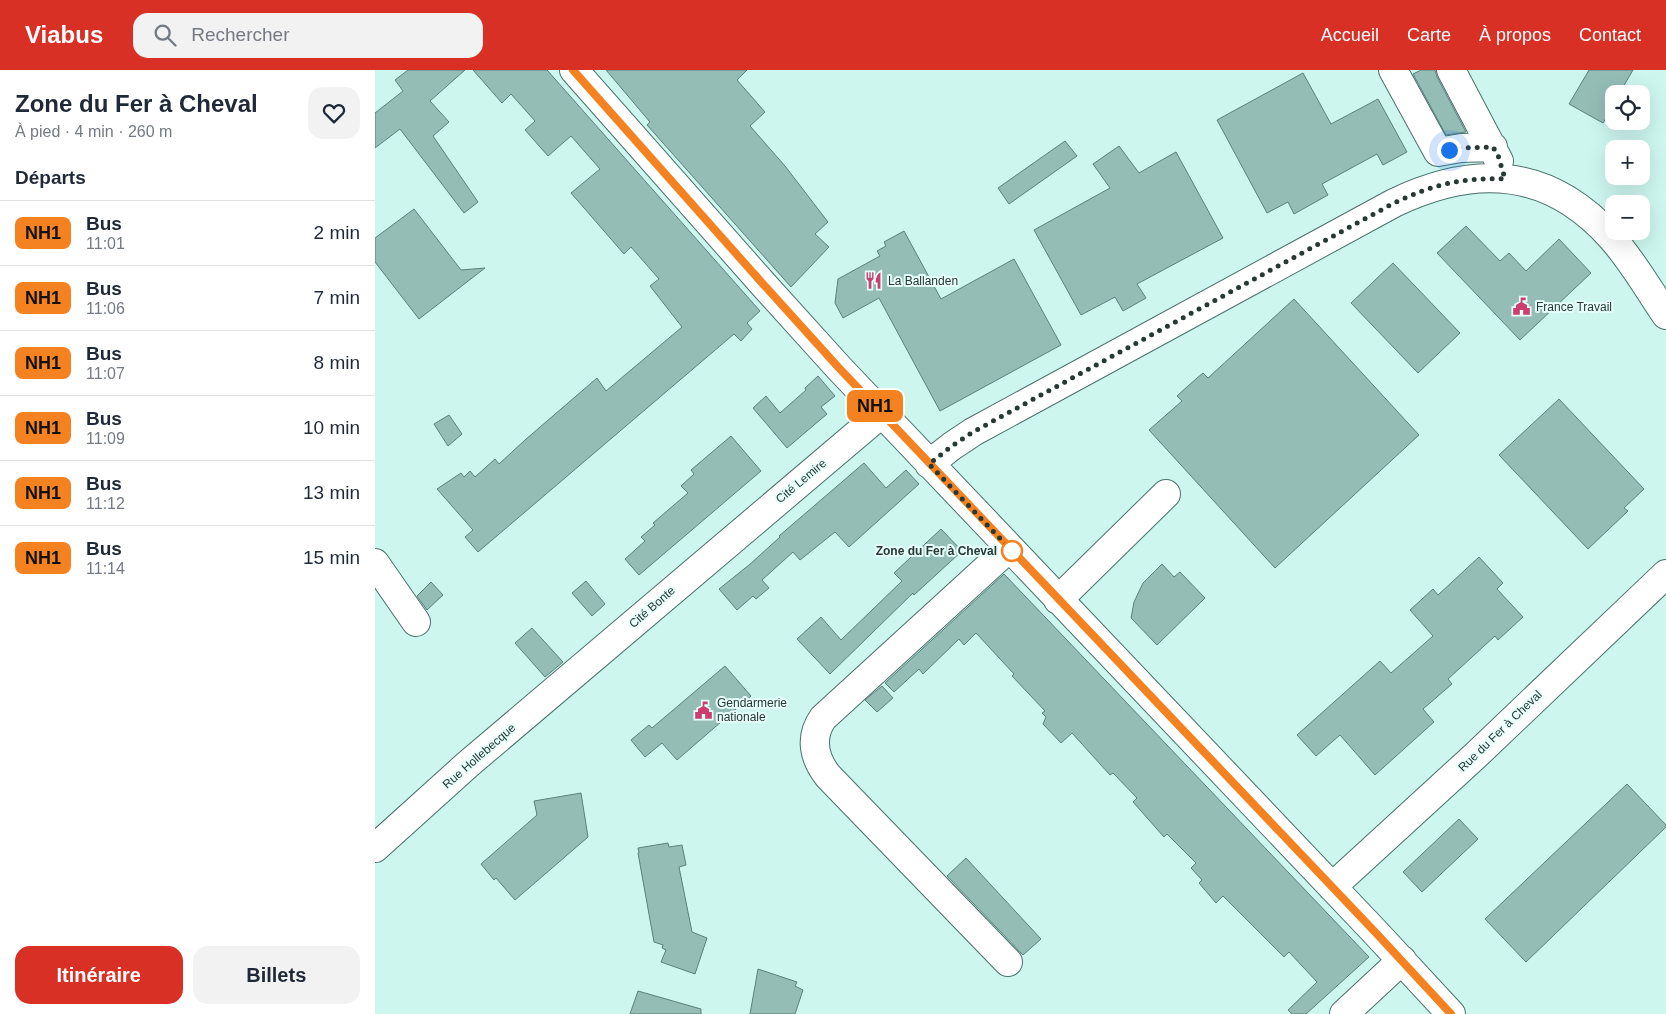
<!DOCTYPE html>
<html lang="fr">
<head>
<meta charset="utf-8">
<style>
	:root { --surface:#fff; --page:#f2f2f3; --text:#1f2937; --muted:#747a83; --line:#e0e1e3; --accent:#d93025 }
	body { margin:0; font-family:Helvetica,sans-serif; background:var(--page); color:var(--text); height:100vh; display:flex; flex-direction:column; font-size:19px; white-space:nowrap }
	* { box-sizing:border-box; margin:0 }
	p { font-size:16px; color:var(--muted) }
	.icon { flex:none; width:28px; height:28px; fill:none; stroke:currentColor; stroke-width:2; stroke-linecap:round; stroke-linejoin:round }
	.map { position:relative; flex:1; overflow:hidden }
	.sheet { display:flex; flex-direction:column; background:var(--surface); width:375px }
	.sheet>* { flex:none }
	.badge { padding:0 10px; border-radius:8px; font-size:18px; line-height:32px }
	.controls { position:absolute; left:1230px; top:15px; display:grid; gap:10px }
	.controls a { display:grid; place-items:center; width:45px; height:45px; border-radius:10px; background:var(--surface); box-shadow:0 5px 20px #0002; font-size:25px }
	.you { position:absolute; width:25px; height:25px; margin:-12px; border:4px solid #fff; border-radius:50%; background:#1a73e8; box-shadow:0 0 0 8px #1a73e833 }
	.map>.badge { position:absolute; translate:-50% -50%; box-shadow:0 0 0 2px #fff }
	h2 { padding:0 15px; font-size:19px; line-height:45px }
	.round { display:grid; place-items:center; flex:none; width:52px; height:52px; border-radius:15px; background:var(--page) }
	.summary { display:flex; align-items:center; justify-content:space-between; height:85px; padding:0 15px }
	h1 { font-size:24px; font-weight:700; line-height:38px }
	.cta { display:flex; gap:10px; margin-top:auto; padding:10px 15px }
	.cta a { flex:1; height:58px; border-radius:15px; background:var(--accent); color:#fff; font-size:20px; font-weight:700; line-height:58px; text-align:center }
	.cta a+a { background:var(--page); color:var(--text) }
	ul { padding:0; list-style:none }
	li { display:flex; align-items:center; gap:15px; height:65px; padding:0 15px; border-top:1px solid var(--line) }
	li div { flex:1 }
	li b { display:block; font-size:19px }
	li em { font-style:normal }
	li .badge { min-width:55px; font-weight:700; text-align:center }
	header { display:flex; align-items:center; gap:30px; box-sizing:border-box; height:70px; padding:0 25px; background:var(--accent); color:#fff }
	header strong { font-size:24px }
	nav { display:flex; gap:28px; margin-inline-start:auto; font-size:18px }
	.search { width:350px; height:45px; background:var(--page); display:flex; align-items:center; gap:12px; box-sizing:border-box; padding:0 18px; border-radius:15px; color:var(--muted); font-size:19px }
	main { display:flex; flex:1; min-height:0 }
	.map>svg:first-child { display:block }
	.building { fill:#94bdb6; stroke:#5b817b }
	.lines { fill:none; stroke-linecap:round; stroke-linejoin:round }
	.minor-casing { stroke:#4a706a; stroke-width:30 }
	.minor { stroke:#fff; stroke-width:28 }
	.line-casing { stroke:#fff; stroke-width:11 }
	.line { stroke:#f58220; stroke-width:8 }
	.walk { stroke:#273835; stroke-width:5; stroke-dasharray:0 9 }
	.stop-dot { fill:#fff; stroke:#f58220; stroke-width:2.5 }
	.labels { text-anchor:middle; stroke-width:4; stroke-linejoin:round; paint-order:stroke }
	.poi-label { font-size:12px; fill:#273835; stroke:#e6fffa; text-anchor:start }
	.street-label { font-size:12px; fill:#273835; stroke:#e6fffa }
	.stop-label { font-size:12px; font-weight:bold; fill:#273835; stroke:#e6fffa; text-anchor:end }
</style>
</head>
<body>
<header>
<strong>Viabus</strong>
<div class="search"><svg class="icon" aria-label="search" viewBox="0 0 24 24"><circle cx="10" cy="10" r="6"/><path d="M15 15l6 6"/></svg>Rechercher</div>
<nav><a>Accueil</a><a>Carte</a><a>À propos</a><a>Contact</a></nav>
</header>
<main>
<section class="sheet">
<div class="summary"><div><h1>Zone du Fer à Cheval</h1><p>À pied · 4 min · 260 m</p></div><a class="round"><svg class="icon" aria-label="heart" viewBox="0 0 24 24"><path d="M12 20l-8-8c-3-5 5-10 8-4 3-6 11-1 8 4z"/></svg></a></div>
<h2>Départs</h2>
<ul>
<li><span class="badge" style="background:#f58220;color:#111">NH1</span><div><b>Bus</b><p>11:01</p></div><em>2 min</em></li>
<li><span class="badge" style="background:#f58220;color:#111">NH1</span><div><b>Bus</b><p>11:06</p></div><em>7 min</em></li>
<li><span class="badge" style="background:#f58220;color:#111">NH1</span><div><b>Bus</b><p>11:07</p></div><em>8 min</em></li>
<li><span class="badge" style="background:#f58220;color:#111">NH1</span><div><b>Bus</b><p>11:09</p></div><em>10 min</em></li>
<li><span class="badge" style="background:#f58220;color:#111">NH1</span><div><b>Bus</b><p>11:12</p></div><em>13 min</em></li>
<li><span class="badge" style="background:#f58220;color:#111">NH1</span><div><b>Bus</b><p>11:14</p></div><em>15 min</em></li>
</ul>
<div class="cta"><a>Itinéraire</a><a>Billets</a></div>
</section>
<div class="map">
<svg width="1291" height="944" viewBox="0 0 1291 944">
	<rect width="100%" height="100%" fill="#ccf6ee"/>
	<!-- building -->
	<path class="building" d="M33,0H90L55,31L74,52L58,66L103,132L89,143L25,59L0,78V43L28,21L20,10Z
		M98,0H172L385,241L372,253L377,259L366,271L359,264L103,482L90,467L98,460L62,419L86,403L89,407L95,401L100,407L120,389L124,394L150,370L222,308L231,321L307,257L275,216L284,209L256,177L249,184L196,123L225,99L196,66L173,86L150,60L160,51L136,24L127,33Z
		M231,0H372L362,10L390,42L375,56L410,96L453,152L440,164L454,177L416,217L272,55L275,52Z
		M1046,0H1060L1062,7L1091,62L1071,65L1038,4Z
		M1214,0H1258L1244,24H1239V34L1228,53L1194,34Z
		M928,3L956,54L1003,29L1032,82L1008,95L1002,84L947,114L953,125L919,144L913,132L892,143L842,50Z
		M690,71L702,86L634,134L623,118Z
		M744,76L764,103L801,82L848,168L762,214L771,228L748,241L740,227L706,245L659,160L735,118L718,94Z
		M39,139L86,200L110,198L44,249L0,192V168Z
		M1091,156L1125,191L1134,183L1151,201L1184,169L1216,203L1145,270L1062,183Z
		M529,161L566,229L639,189L686,275L565,341L504,228L468,248L460,233L463,209L505,186L502,181L511,176L509,172Z
		M1018,193L1085,263L1043,303L976,233Z
		M919,229L1044,365L900,498L774,360L807,331L802,326L814,315L828,303L833,308Z
		M443,306L460,326L446,337L452,344L412,378L378,338L391,326L405,343L431,320L430,318Z
		M1184,329L1269,419L1249,438L1253,441L1213,479L1124,385Z
		M74,345L87,364L73,376L59,354Z
		M356,366L386,401L264,505L250,489L270,471L266,467L280,455L278,453L313,423L306,416L319,404L316,400Z
		M489,393L511,418L531,400L544,414L474,477L460,462L425,490L418,482L387,510L394,518L381,529L378,526L362,540L344,519L374,495L405,467L404,466Z
		M566,459L587,481L539,525L538,523L455,604L422,569L446,547L466,570L527,511L519,503Z
		M1104,487L1128,513L1122,519L1148,547L1123,570L1120,566L1073,609L1077,614L1048,639L1059,652L1000,705L965,665L941,686L922,665L1005,591L1016,603L1058,566L1035,540L1058,519L1063,525Z
		M787,494L799,507L805,502L830,528L782,575L756,548L759,532L768,513Z
		M629,504L994,887L931,944H917L913,940L942,912L914,882L909,887L848,826L841,833L824,813L827,810L816,798L821,793L792,764L789,767L758,732L762,728L738,703L735,705L697,663L686,673L668,654L671,647L667,643L670,641L637,606L639,604L601,563L589,575L584,569L548,604L544,599L519,622L510,613Z
		M211,511L230,534L217,546L197,523Z
		M56,512L68,525L52,540L42,526Z
		M157,558L188,592L170,607L140,573Z
		M350,596L376,626L302,690L287,673L270,687L256,670L274,655L277,658Z
		M507,616L518,628L502,642L490,630Z
		M1252,714L1291,755V757L1151,892L1110,849Z
		M206,723L213,767L140,830L121,808L119,810L106,794L162,745L159,731Z
		M1084,749L1103,769L1047,822L1028,802Z
		M293,773L294,777L307,775L311,795L304,797L317,862L332,868L320,904L286,892L291,880L287,878L288,875L279,872L263,783H264L263,778Z
		M591,788L666,869L648,885L572,806Z
		M383,899L422,912L420,916L428,920L420,944H375Z
		M263,921L326,939V944H255Z"/>
	<g class="lines">
		<defs>
			<path id="minor" d="M199,0L388,214L464,298L1001,863L1076,944
				M1018,0L1063,82L1086,78L1118,77
				M1076,0L1124,91
				M554,394L577,376L598,362L1019,133C1100,94 1174,98 1236,167C1257,190 1273,219 1291,245
				M0,493L41,552
				M683,530L791,424
				M0,778L92,695L507,343
				M957,817L1100,686L1291,504
				M633,892L453,706C439,688 434,668 448,648L634,478
				M969,944L1027,890"/>
		</defs>
		<!-- minor casing -->
		<use href="#minor" class="minor-casing"/>
		<!-- minor -->
		<use href="#minor" class="minor"/>
	</g>
	<g class="lines">
		<defs>
			<path id="line" d="M198,0L388,214L464,298L1001,863L1076,944"/>
		</defs>
		<!-- line casing -->
		<use href="#line" class="line-casing"/>
		<!-- line -->
		<use href="#line" class="line"/>
		<!-- walk -->
		<path class="walk" d="M637,481L554,394L577,376L598,362L1019,133C1057,115 1088,107 1130,109L1123,85L1118,77L1086,78L1074,80"/>
	</g>
	<!-- icons -->
	<defs>
		<symbol id="restaurant-bare" viewBox="-9 -9 18 18"><path d="M-5-6h1v4h1v-4h1v4h1v-4h1v5L-1.5 .5V6h-2V.5L-5-1ZM5-6V6H3V1.5H1.5Q1.5-4 5-6Z" fill="#cb3e6f" stroke="#e6fffa" stroke-width="2.5" paint-order="stroke"/></symbol>
		<symbol id="civic-bare" viewBox="-9 -9 18 18"><path d="M-.6-6.5H3V-4.5H.6V-3L4-1V1h2V6H-6V1h2V-1L-.6-3ZM-1.2 2.5V6h2.4V2.5Z" fill="#cb3e6f" stroke="#e6fffa" stroke-width="2.5" paint-order="stroke"/></symbol>
	</defs>
	<g fill-rule="evenodd">
		<use href="#restaurant-bare" x="486" y="198" width="25" height="25"/>
		<use href="#civic-bare" x="1134" y="224" width="25" height="25"/>
		<use href="#civic-bare" x="316" y="628" width="25" height="25"/>
	</g>
	<!-- markers -->
	<circle class="stop-dot" cx="637" cy="481" r="10"/>
	<g class="labels">
		<!-- poi labels -->
		<g class="poi-label">
			<text x="513" y="215">La Ballanden</text>
			<text x="1161" y="241">France Travail</text>
			<text x="342" y="637">Gendarmerie<tspan x="342" dy="14">nationale</tspan></text>
		</g>
		<!-- street labels -->
		<g class="street-label">
			<text transform="translate(426 411) rotate(-40)" y="4">Cité Lemire</text>
			<text transform="translate(277 537) rotate(-41)" y="4">Cité Bonte</text>
			<text transform="translate(1125 661) rotate(-44)" y="4">Rue du Fer à Cheval</text>
			<text transform="translate(104 686) rotate(-41)" y="4">Rue Hollebecque</text>
		</g>
		<!-- stop labels -->
		<g class="stop-label">
			<text x="622" y="485">Zone du Fer à Cheval</text>
		</g>
	</g>
</svg>
<div class="controls">
<a><svg class="icon" aria-label="locate" viewBox="0 0 24 24"><circle cx="12" cy="12" r="6"/><path d="M12 2v4M12 18v4M2 12h4M18 12h4"/></svg></a>
<a>+</a>
<a>−</a>
</div>
<div class="you" style="left:1074px;top:80px"></div>
<b class="badge" style="left:500px;top:336px;background:#f58220;color:#111">NH1</b>
</div>
</main>
</body>
</html>
